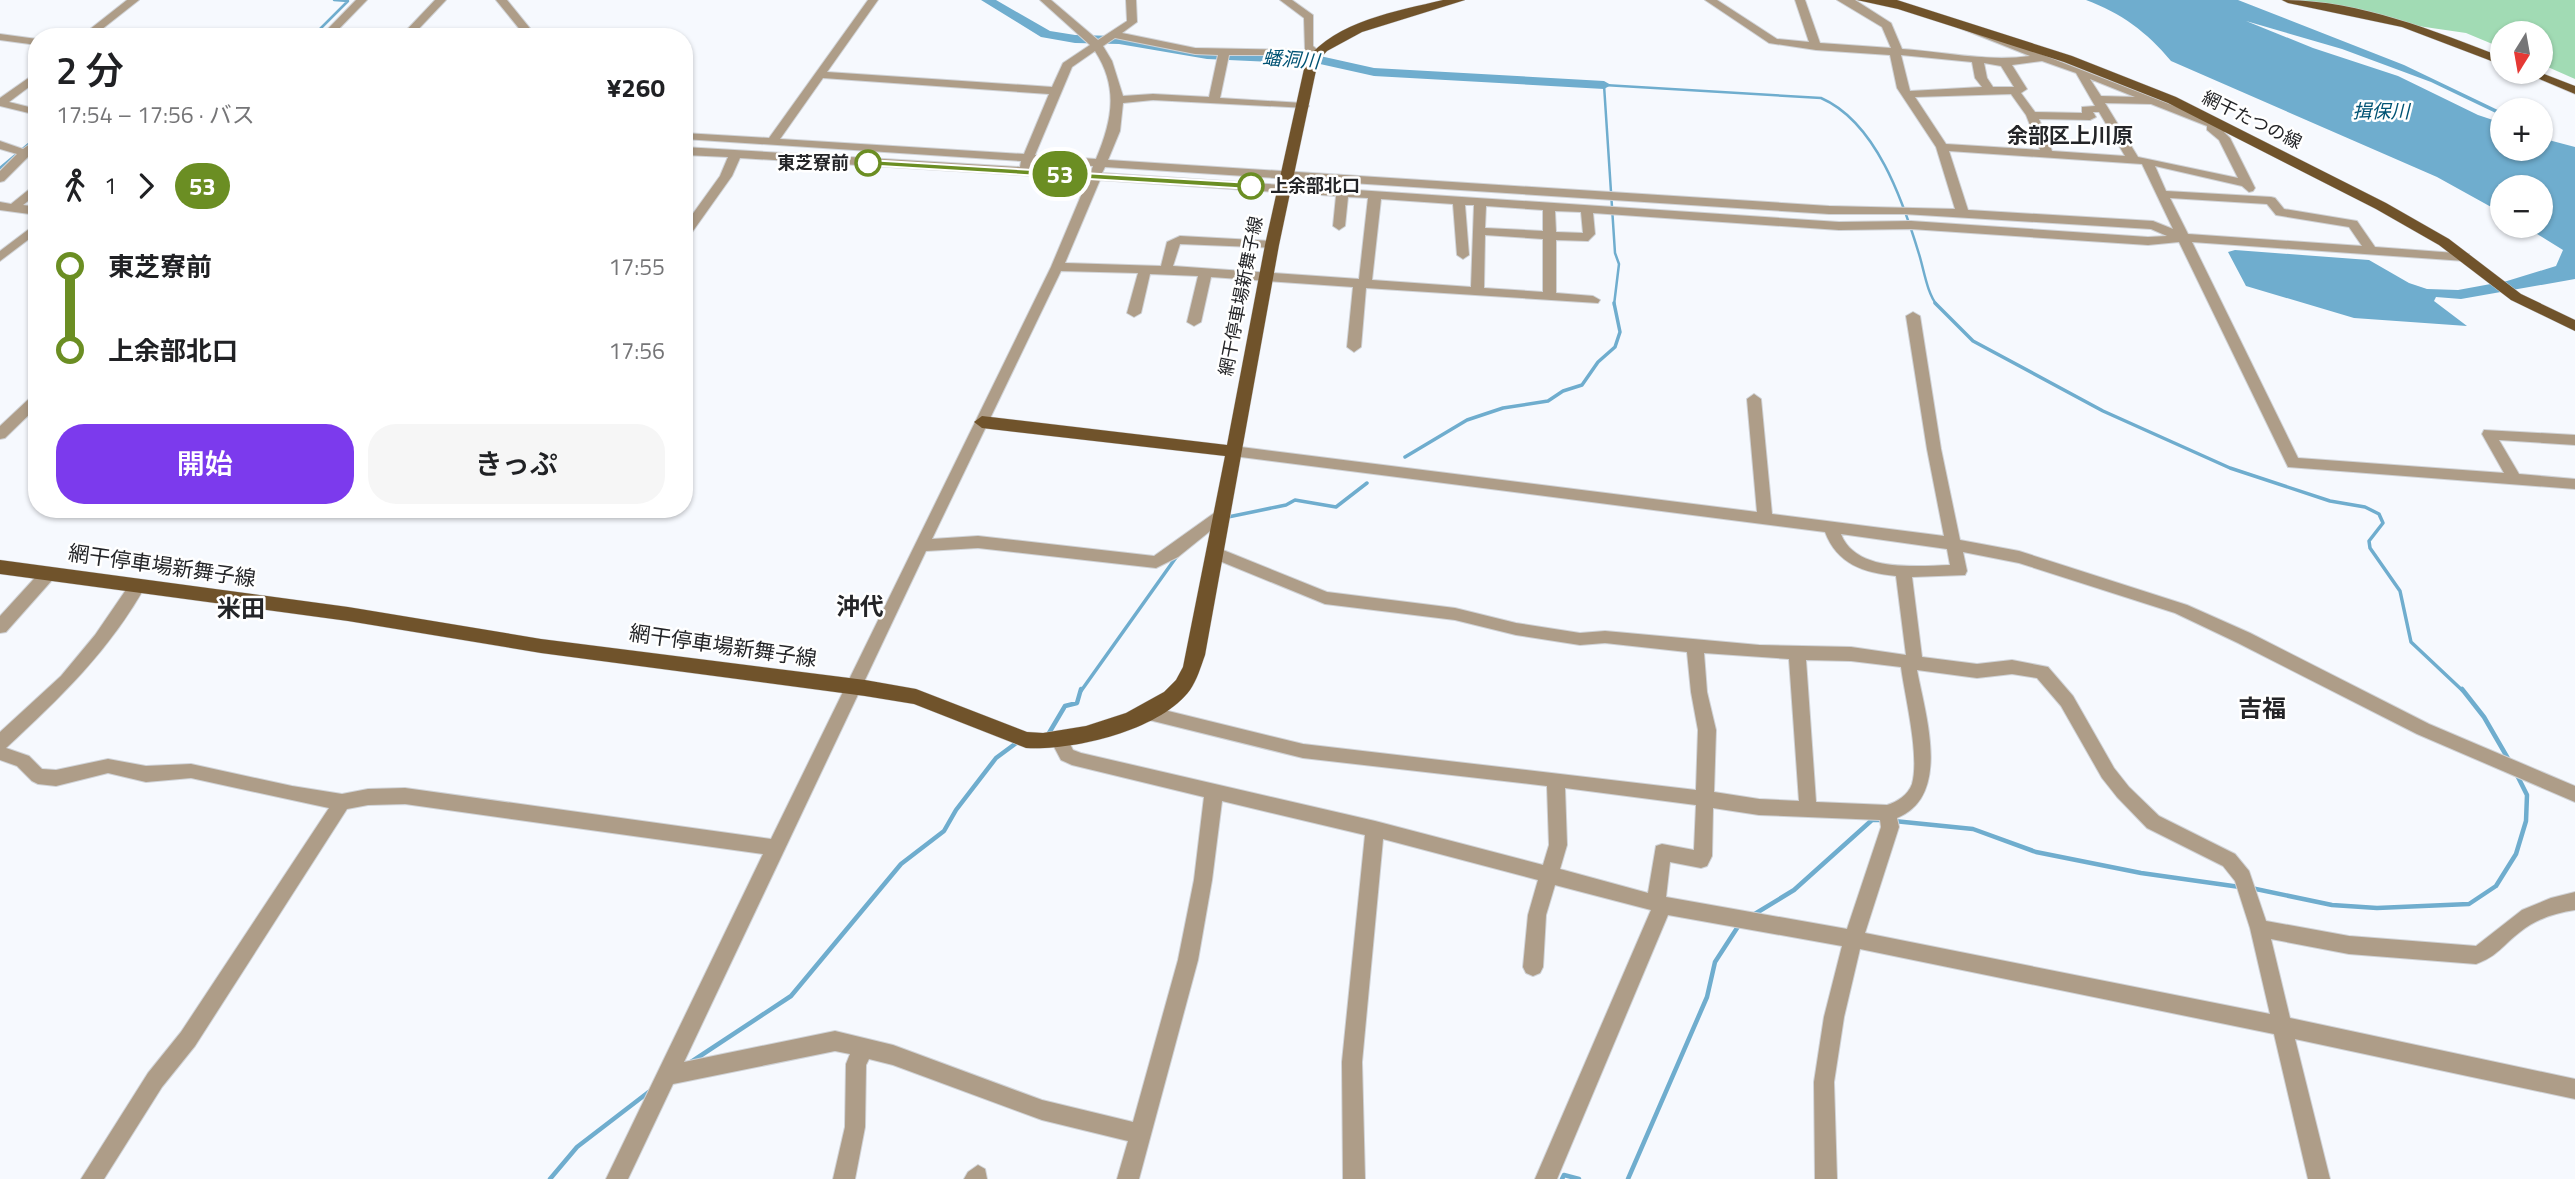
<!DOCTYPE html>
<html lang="ja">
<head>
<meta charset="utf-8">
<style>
	:root { --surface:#fff; --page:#f6f6f6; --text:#202124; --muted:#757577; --accent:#7c3aed }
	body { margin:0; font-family:"Titillium Web","Noto Sans JP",sans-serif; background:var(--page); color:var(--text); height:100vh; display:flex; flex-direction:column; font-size:26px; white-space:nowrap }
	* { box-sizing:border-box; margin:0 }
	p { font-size:23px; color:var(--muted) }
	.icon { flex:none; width:38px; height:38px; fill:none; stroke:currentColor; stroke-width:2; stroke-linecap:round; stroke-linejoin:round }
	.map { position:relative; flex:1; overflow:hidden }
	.drawer { position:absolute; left:28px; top:28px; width:665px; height:490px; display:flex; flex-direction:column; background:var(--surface); border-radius:28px; box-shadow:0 2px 5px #0004 }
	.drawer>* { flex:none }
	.badge { padding:0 14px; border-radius:23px; font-size:24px; line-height:46px }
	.needle { width:46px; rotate:191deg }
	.tools { position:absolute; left:2490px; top:21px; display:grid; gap:14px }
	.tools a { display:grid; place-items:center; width:63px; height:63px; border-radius:50%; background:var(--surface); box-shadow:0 2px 5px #0004; font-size:35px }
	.map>.badge { position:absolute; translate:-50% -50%; box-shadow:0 0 0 4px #fff }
	.legs { display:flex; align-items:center; gap:10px; height:77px; padding:0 28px; font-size:23px }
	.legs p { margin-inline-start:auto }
	.head { display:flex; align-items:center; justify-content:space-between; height:119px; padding:0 28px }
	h1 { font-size:38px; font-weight:600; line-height:52px }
	.action { display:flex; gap:14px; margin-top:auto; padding:14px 28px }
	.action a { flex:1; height:80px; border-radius:28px; background:var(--accent); color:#fff; font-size:28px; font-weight:600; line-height:80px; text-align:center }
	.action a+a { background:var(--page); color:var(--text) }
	ul { padding:0 28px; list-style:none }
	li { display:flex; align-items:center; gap:24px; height:84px; font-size:26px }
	li i { display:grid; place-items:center; width:10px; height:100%; margin:0 9px; background:currentColor }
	li i::after { content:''; width:18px; height:18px; margin:-9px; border:5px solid; border-radius:50%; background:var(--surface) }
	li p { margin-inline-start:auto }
	li:first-child i { background:linear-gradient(#0000 50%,currentColor 0) }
	li:last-child i { background:linear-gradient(currentColor 50%,#0000 0) }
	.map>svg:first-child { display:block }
	.forest { fill:#a1dbb4 }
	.water { fill:#6fadce }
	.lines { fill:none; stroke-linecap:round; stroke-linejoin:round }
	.stream-far2 { stroke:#6fadce; stroke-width:2.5 }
	.stream-far1 { stroke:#6fadce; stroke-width:3.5 }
	.stream { stroke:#6fadce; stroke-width:4.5 }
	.river { fill:#6fadce; fill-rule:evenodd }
	.minor-casing { stroke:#d0d3d7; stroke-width:2 }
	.major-casing { stroke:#d0d3d7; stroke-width:1 }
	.minor { fill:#ae9d88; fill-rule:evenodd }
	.major { fill:#70532b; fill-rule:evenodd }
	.line-1 { fill:#6b8e23; stroke:#fff; stroke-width:2 }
	.stop-1-dot { fill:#fff; stroke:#6b8e23; stroke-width:3.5 }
	.labels { text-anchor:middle; stroke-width:5; stroke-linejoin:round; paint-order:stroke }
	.far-street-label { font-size:18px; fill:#242528; stroke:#fff }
	.far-stop-label { font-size:18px; font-weight:bold; fill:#242528; stroke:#fff; text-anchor:end }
	.far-water-label { font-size:19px; font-style:italic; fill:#005374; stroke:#fff }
	.far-quarter-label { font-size:21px; font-weight:bold; fill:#242528; stroke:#fff }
	.street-label { font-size:21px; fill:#242528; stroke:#fff }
	.quarter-label { font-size:24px; font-weight:bold; fill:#242528; stroke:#fff }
</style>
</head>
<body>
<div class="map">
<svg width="2575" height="1179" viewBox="0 0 2575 1179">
	<rect width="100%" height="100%" fill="#f6f9fe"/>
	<!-- forest -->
	<path class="forest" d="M2298,0H2575V79L2541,64V33H2502V48L2466,33L2418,26Z"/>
	<!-- water -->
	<path class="water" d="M2086,0H2238L2404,65L2502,112V116L2431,82L2342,49L2246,21L2313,48L2398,76L2478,115L2502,123V149H2541V138L2575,147V279L2461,299L2436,297L2434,301L2467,326L2354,318L2246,286L2228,252L2235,250L2369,260L2409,283L2427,289L2458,290L2507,281L2556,266L2563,250L2524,226H2541V187H2502V213L2437,177L2171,61C2147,32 2121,13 2086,0Z"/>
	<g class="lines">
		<!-- stream-far2 -->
		<path class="stream-far2" d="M312,37L348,1L334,0
			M0,168L37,137
			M1614,305L1619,264L1615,253L1604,85L1821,98C1876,122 1903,201 1919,254C1924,270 1927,293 1937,305"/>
		<!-- stream-far1 -->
		<path class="stream-far1" d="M1935,303L1973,341L2103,411L2230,468L2330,501L2365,507L2379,514L2383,523L2369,541L2370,548L2400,591L2411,642L2463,691
			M1405,457L1467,420L1503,408L1548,401L1563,391L1582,385L1598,362L1615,347L1620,332L1614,303
			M1228,517L1286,505L1295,500L1336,507L1367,483
			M1081,691L1177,556"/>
		<!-- stream -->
		<path class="stream" d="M2462,689L2484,717L2510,762
			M1049,733L1065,706L1077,703L1081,689
			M1894,821L1973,829L2036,852L2141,873L2240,887
			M2251,888L2332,905L2377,908L2469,904L2496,886L2516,854L2526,821L2527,795L2517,775
			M1753,915L1794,890L1872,820H1883
			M691,1062L791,996L901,864L944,831L956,810L996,758L1019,741
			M550,1179L577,1147L650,1091
			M1562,1179L1564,1175L1579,1179
			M1628,1179L1707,997L1715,962L1739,925"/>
		<!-- river -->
		<path class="river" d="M981,0H996L1050,31L1075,35L1119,36L1207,51L1320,56L1374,68L1604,81L1611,85L1604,89L1374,76L1320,64L1207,59L1119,44L1075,43L1041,37Z"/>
		<defs>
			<path id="minor" d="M127,0H139L92,37H80Z
				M356,0H367L331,37H320Z
				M435,0H446L411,37H400Z
				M496,0H507L537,37H526Z
				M868,0H878L827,72L1052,87L1063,63L1090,45L1040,0H1051L1098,40L1127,21L1126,0H1136L1137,22L1122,33L1195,48L1305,50L1304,18L1280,0H1292L1313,15V46L1321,53L1320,55H1229L1220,98L1303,103L1309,106L1307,108L1153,100L1123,103L1120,131L1108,160L1829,206L1955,209L1936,147L1897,88L1890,55L1816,50L1769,43L1705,0H1717L1777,39L1809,42L1795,0H1805L1820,43L1891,48L1882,27L1837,0H1855L1891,23L1902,49C1945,52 1988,62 2030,56L1957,27L1966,25L2228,127L2230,129L2224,132L2230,138L2255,188L2253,191L2249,192L2242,186L2155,166L2166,191L2271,197L2275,198L2284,209L2357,221L2375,247L2469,254V260L2465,261L2192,242L2298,458L2504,473L2482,434L2484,430L2575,435V445L2499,440L2519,474L2575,479V489L2288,467L2179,242L2148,245L1911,229L1839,230L1593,213L1595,234L1588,241L1556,240V293L1593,296L1600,300L1598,303L1366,288L1361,347L1354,352L1347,347L1353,287L1211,277L1201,322L1194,326L1187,322L1198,276L1150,274L1141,313L1134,317L1127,313L1138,273L1061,271L932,539L978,536L1154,556L1217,511L1222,509L1230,515L1178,557L1156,568L978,548L926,551L684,1062L835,1031L893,1045L1042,1100L1133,1122L1178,960L1194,880L1204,797L1072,765L1061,760L1051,741L1054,736L1060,734L1066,736L1073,750L1081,753L1375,821L1543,865L1549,845L1547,786L1303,758L1149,720L1142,709L1144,704L1150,702L1160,709L1303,744L1696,790L1698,730L1691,692L1687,652L1605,643L1580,645L1516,635L1455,620L1325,604L1222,562L1210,560L1207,556L1210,552L1223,550L1327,592L1455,608L1516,623L1580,633L1605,631L1759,645L1851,647L1906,655L1896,576C1864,573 1837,564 1825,532L1233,456L1226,451L1233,446L1757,512L1747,399L1754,394L1761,399L1772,514L1944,536L1927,449L1906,316L1913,312L1920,316L1941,449L1960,540L2019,551L2187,605L2250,633L2429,724L2575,786V802L2417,734L2238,643L2175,613L2019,563L1963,552L1967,571L1965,575L1912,577L1922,657L1977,664L2012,660L2048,667L2073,696L2114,768L2129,787L2159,816L2235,854L2249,871L2266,921L2349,936L2476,946L2522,910L2551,898L2575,892V910C2555,913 2536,919 2520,932C2503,945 2498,956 2476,964L2349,954L2271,939L2290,1018L2575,1079V1099L2295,1039L2330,1179H2308L2274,1034L1860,949L1844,1017L1834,1082L1837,1179H1815L1814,1082L1824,1017L1842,946L1668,915L1557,1179H1535L1651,910L1555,885L1546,915L1543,967L1540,973L1533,976L1526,973L1523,967L1528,915L1538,880L1383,839L1362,1062L1365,1179H1343L1342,1062L1365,835L1222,801L1212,880L1198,960L1139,1179H1117L1128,1141L1042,1120L893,1065L869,1059L866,1065L865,1127L855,1179H833L845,1127L846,1064L850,1054L835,1051L673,1084L628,1179H606L763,854L405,804L368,805L347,809L195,1046L162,1087L104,1179H81L148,1073L181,1032L329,808L191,778L146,782L108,773L56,786L38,784L32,781L17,766L0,760V732L61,676L95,635L132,581H144L146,585C110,650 60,698 6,748L29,756L42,769L56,770L108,759L146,766L191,764L292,786L342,794L368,789L405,788L771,839L1051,267L1088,179L740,158L732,176L688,238L684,239V226L720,176L728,157L684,155V147L1020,167L1021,161L684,139V133L769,138ZM1115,38L1195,54L1218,55L1209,97L1153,94L1123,96L1112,61L1103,46ZM1095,51C1119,88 1112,121 1096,159L1035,155L1072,67ZM1901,55L1972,62L1975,78L1982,87L1910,91ZM2042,61L2076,73L2095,106L2082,107V113L2035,112L2021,93L2027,89L2012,65ZM1984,63L2001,66L2014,87H1993L1987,78ZM823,78L1049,94L1024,154L780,139ZM2090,79L2135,97L2101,96ZM2011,94L2026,115L2040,150L1946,144L1915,97ZM2105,103L2151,104L2207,126V130L2219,140L2238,178L2138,157ZM2093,112H2099L2125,156L2052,151L2039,119L2090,120L2096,117ZM1949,151L2142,164L2173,229L2153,221L1968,210ZM1033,162L1093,166L1091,172L1030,168ZM1105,167L1829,214H1904L2151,229L2167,236L2148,237L1911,221L1839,222L1102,173ZM1100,180L1336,196L1333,226L1339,230L1345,226L1348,197L1368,198L1359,279L1173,266L1180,244L1276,248L1278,245L1272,241L1180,236L1167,242L1161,266L1065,263ZM2170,198L2267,204L2276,215L2349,227L2362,246L2188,234ZM1381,199L1453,204L1457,255L1463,259L1469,255L1465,205H1474L1471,287L1372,280ZM1486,206L1543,210V231L1485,228ZM1555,211L1581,212L1583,233L1556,232ZM1485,235L1543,239V292L1484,288ZM1841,534L1947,549L1950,565C1917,566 1856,573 1841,534ZM1704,653L1789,659L1799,801L1759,799L1714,792L1716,730L1707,692ZM1806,660L1851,661L1901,667C1905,697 1920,756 1912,784C1908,795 1897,802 1887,805L1816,802ZM1917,670L1977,678L2012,674L2037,678L2061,706L2102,778L2117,797L2147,828L2223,866L2235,881L2250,928L2270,1014L1865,933L1899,827L1897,818C1952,796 1925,714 1917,670ZM1565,788L1696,805L1694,850L1662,844L1656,846L1648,893L1560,869L1567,845ZM1713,808L1759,815L1880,820L1881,827L1847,929L1666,897L1670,862L1701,868L1707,866L1712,856Z
				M0,34L37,39V45L0,40Z
				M37,72V81L9,102L37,109V115L0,106V98Z
				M37,139V158L28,157L4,181L0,182V171L17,154L0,149V141L23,149Z
				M37,183V194L23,205L37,207V215L0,210V202L11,204Z
				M37,223V233L0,261V251Z
				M37,394V407L5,438L0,439V426L32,396Z
				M48,568L54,570L56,574L54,578L6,632L0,633V616L42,570Z
				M978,1165L985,1169L987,1179H964L968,1172Z"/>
			<path id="major" d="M1443,0H1465L1362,32L1327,51L1318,61L1279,245L1205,655C1201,666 1197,680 1190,690C1161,730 1073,751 1026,748L914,704L865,696L541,653L348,621L0,574V560L348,607L541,639L865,680L916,689L1027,732L1043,733L1086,726L1126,713L1164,692L1176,680L1183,667L1225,456L982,428L974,422L982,416L1227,445L1265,245L1306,60C1336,21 1397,11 1443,0Z
				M1857,0H1897L2072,56L2176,97L2386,203L2449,239L2521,294L2575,320V331L2511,300L2439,245L2376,209L2168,103L2064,62L1898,9Z
				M2282,0C2358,0 2432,30 2502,57V65L2402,27L2288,3Z
				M2523,72H2539L2575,86V94Z"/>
		</defs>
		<!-- minor casing -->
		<use href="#minor" class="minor-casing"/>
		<!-- major casing -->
		<use href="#major" class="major-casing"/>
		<!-- minor -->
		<use href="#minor" class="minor"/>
		<!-- major -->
		<use href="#major" class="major"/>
	</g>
	<!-- line-1 -->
	<path class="line-1" d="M868,160L1251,183L1257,186L1251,189L864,165L862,163Z"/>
	<!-- markers -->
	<g class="stop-1-dot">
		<circle cx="868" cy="163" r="12"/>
		<circle cx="1251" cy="186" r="12"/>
	</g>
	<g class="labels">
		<!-- far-street labels -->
		<g class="far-street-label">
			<text transform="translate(2252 120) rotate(26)" y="6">網干たつの線</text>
			<text transform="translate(1241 296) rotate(-79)" y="6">網干停車場新舞子線</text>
		</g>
		<!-- far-stop labels -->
		<g class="far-stop-label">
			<text x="849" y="169">東芝寮前</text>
			<text x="1270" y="192" text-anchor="start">上余部北口</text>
		</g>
		<!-- far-water labels -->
		<g class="far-water-label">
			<text transform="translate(1291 59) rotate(4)" y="7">蟠洞川</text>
			<text x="2381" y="118">揖保川</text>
		</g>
		<!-- far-quarter labels -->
		<g class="far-quarter-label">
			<text x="2070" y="143">余部区上川原</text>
		</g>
		<!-- street labels -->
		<g class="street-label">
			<text transform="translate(162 566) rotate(8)" y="7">網干停車場新舞子線</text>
			<text transform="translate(723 646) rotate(8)" y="7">網干停車場新舞子線</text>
		</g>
		<!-- quarter labels -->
		<g class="quarter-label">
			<text x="860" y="615">沖代</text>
			<text x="241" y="617">米田</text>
			<text x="2262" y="717">吉福</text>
		</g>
	</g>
</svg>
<div class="tools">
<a><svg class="needle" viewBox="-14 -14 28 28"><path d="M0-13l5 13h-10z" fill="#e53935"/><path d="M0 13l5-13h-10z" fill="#757577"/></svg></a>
<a>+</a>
<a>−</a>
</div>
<b class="badge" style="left:1060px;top:174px;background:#6b8e23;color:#fff">53</b>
<section class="drawer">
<div class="head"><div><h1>2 分</h1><p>17:54 – 17:56 · バス</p></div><b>¥260</b></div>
<div class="legs"><svg class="icon" aria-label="walk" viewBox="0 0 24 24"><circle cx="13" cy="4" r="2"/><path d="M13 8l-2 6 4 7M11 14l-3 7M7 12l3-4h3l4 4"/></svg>1<svg class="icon" aria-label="forward" viewBox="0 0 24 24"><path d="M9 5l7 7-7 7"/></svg><b class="badge" style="background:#6b8e23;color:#fff">53</b></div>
<ul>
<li><i style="color:#6b8e23"></i><b>東芝寮前</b><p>17:55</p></li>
<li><i style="color:#6b8e23"></i><b>上余部北口</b><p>17:56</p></li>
</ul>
<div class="action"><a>開始</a><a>きっぷ</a></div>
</section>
</div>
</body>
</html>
